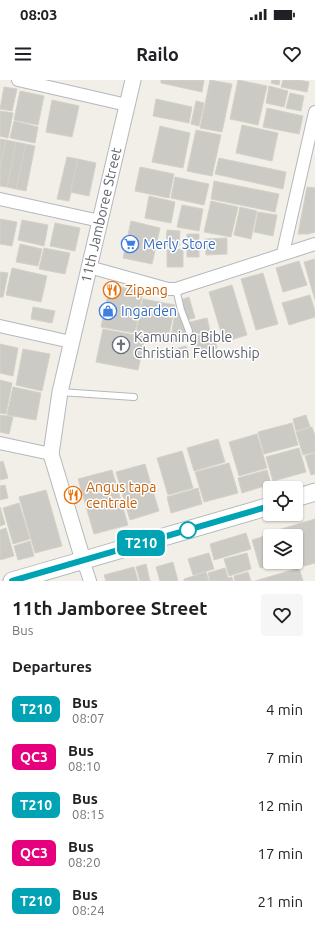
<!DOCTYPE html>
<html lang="en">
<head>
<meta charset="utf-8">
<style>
	:root { --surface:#fff; --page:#f6f6f6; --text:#202124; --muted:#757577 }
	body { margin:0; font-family:Ubuntu,sans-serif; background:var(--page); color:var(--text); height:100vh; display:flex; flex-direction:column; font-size:15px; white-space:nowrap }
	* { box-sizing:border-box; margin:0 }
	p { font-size:13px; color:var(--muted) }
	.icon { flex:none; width:22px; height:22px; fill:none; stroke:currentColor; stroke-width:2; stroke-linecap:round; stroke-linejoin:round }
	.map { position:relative; height:501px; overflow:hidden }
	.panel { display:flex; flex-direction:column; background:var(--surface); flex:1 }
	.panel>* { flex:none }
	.badge { padding:0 8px; border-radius:6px; font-size:14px; line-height:26px }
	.fabs { position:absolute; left:263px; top:401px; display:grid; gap:8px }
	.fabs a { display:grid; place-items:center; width:40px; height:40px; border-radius:4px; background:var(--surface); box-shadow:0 1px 3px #0004; font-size:20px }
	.map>.badge { position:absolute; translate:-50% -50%; box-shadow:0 0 0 2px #fff }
	h2 { padding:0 12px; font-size:15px; line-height:36px }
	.round { display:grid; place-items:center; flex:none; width:42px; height:42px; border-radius:4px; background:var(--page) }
	.overview { display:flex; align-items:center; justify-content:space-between; height:68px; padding:0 12px }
	h1 { font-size:19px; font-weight:600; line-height:30px }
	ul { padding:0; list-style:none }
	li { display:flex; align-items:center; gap:12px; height:48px; padding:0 12px }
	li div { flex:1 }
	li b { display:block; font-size:15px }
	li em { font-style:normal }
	li .badge { min-width:44px; font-weight:700; text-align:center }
	.status { display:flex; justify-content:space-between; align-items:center; height:28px; padding:0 20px; background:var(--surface); direction:ltr }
	.status svg { height:11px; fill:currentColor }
	header { display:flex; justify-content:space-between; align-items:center; height:52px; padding:0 12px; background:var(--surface); font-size:18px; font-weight:600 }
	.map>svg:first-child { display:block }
	.building { fill:#cccac5; stroke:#d6d1c6 }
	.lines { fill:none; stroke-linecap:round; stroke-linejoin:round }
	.service-casing { stroke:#b5b8bc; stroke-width:8 }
	.minor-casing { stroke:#b5b8bc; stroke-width:14 }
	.tertiary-casing { stroke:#b5b8bc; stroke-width:17 }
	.secondary-casing { stroke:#b6babf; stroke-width:19 }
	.service { stroke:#fff; stroke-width:6 }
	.minor { stroke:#fff; stroke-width:12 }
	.tertiary { stroke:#fff; stroke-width:15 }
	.secondary { stroke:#fff; stroke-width:17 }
	.line-casing { stroke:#fff; stroke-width:9 }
	.line { stroke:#00a3b4; stroke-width:6 }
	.stop-dot { fill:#fff; stroke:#00a3b4; stroke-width:2 }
	.labels { text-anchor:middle; stroke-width:3; stroke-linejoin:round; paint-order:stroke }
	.street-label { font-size:14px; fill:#5f6368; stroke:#fff }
	.shop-label { font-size:14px; fill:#366cbe; stroke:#fff; text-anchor:start }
	.food-label { font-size:14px; fill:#c56008; stroke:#fff; text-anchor:start }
	.worship-label { font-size:14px; fill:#5b616d; stroke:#fff; text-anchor:start }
</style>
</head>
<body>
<div class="status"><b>08:03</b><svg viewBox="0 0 49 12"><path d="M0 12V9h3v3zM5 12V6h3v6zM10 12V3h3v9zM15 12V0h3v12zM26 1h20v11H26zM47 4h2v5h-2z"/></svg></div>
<header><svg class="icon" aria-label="menu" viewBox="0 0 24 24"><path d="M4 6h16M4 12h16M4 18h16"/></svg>Railo<svg class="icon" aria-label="heart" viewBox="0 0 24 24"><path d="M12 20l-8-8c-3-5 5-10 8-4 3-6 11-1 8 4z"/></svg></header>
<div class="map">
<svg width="315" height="501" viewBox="0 0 315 501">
	<rect width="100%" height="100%" fill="#f1efe8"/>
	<!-- building -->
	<path class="building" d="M161,0H204L202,12L161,3Z
		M210,0L232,4L222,52L200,48Z
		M238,0L267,6L258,45L230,39Z
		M272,0H280L279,5L271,3Z
		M283,0H299L309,2L307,12L281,7Z
		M269,6L288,11L284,27L266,23Z
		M4,7L17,9L12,31L0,29Z
		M20,11L44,16L38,45L14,40Z
		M290,13L304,16L301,31L286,28Z
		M156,19L192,27L189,43L153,36Z
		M52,20L79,26L72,57L46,52Z
		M196,21L204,23L199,46L191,44Z
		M267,28L303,36L299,54L263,47Z
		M0,31L13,33L8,58L0,56Z
		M14,41L38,47L35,63L10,58Z
		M242,45L278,53L272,81L236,73Z
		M160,46L190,53L183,88L152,82Z
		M196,50L221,55L212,96L187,91Z
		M0,59L6,60L0,89Z
		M6,60L16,62L7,107L0,106V89Z
		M16,62L26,64L16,109L7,107Z
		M26,64L35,66L26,111L16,109Z
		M67,77L78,79L69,121L57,119Z
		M219,78L286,92L283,109L215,94Z
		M78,79L96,83L89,116L70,112Z
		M140,87L174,94L169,118L135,111Z
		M175,97L209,104L204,125L171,118Z
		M214,101L279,114L275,132L211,119Z
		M307,107L315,108V152L308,154H298Z
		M149,116L175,122L171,143L145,138Z
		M211,121L238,127L231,157L204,152Z
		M182,125L203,129L199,151L177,147Z
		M240,127L257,131L251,159L234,155Z
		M258,132L277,135L273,156L254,152Z
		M0,139L17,142L12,166L0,164Z
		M22,140L48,145L44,166L18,160Z
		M131,141L160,148L152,184L123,178Z
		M55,143L80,148L75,171L50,166Z
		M167,150L180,151L179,166L166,165Z
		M187,154H199V177H187Z
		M227,158V174L206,175L205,159Z
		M20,164L42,169L38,186L16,182Z
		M44,168L70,173L65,194L39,189Z
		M183,169V187H167V170Z
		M315,179V220L304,182Z
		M299,181L307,205L283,212L276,188Z
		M12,188L47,196L41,222L6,215Z
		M0,192L8,193L3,217H0Z
		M263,193L278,244L256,250L241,199Z
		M110,205L143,211L135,253L101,247Z
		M232,205L247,255L224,262L209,212Z
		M310,215L315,231V237L289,245L282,223Z
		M189,217L195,238L186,240L180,220Z
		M143,219L175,225L168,260L136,253Z
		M33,227L55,231L52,243L31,239Z
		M175,233L182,234L189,258L170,263Z
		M207,238L210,251L193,255L190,242Z
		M103,249L145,257L138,290L96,282Z
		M213,252L217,268L197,273L193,257Z
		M0,264L18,268L13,296L0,293Z
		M186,266L189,274L173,279L167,271Z
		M23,269L50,274L42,311L16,305Z
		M0,300L12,303L6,334L0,333Z
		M13,307L41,313L36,340L7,335Z
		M0,335L13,337L9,354L0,352Z
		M306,335L310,347L296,351L293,339Z
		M292,343L298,365L264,374L258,352Z
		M312,347L315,356V372L303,375L296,352Z
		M257,354L267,388L239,396L229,362Z
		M218,359L225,382L194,391L187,368Z
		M299,368L306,392L273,401L266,377Z
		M182,371L193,408L168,415L157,378Z
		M315,373V394L311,395L305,376Z
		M3,381L8,398L0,400V382Z
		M229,383L238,413L204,422L195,392Z
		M145,384L159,431L130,440L116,392Z
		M112,390L128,445L94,454L78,399Z
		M267,390L271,404L242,413L238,398Z
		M5,405L8,418L0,420V406Z
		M198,408L202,424L171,433L167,417Z
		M46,410L62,466L35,473L19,417Z
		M19,423L30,459L13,464L3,428Z
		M0,427L5,444L0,446Z
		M315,439V483L293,489L291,482H296V456H284L281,449Z
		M6,448L14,476L0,480V450Z
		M280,451L281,456H270V482H282L260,488L252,460Z
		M246,453L251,469L214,480L210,464Z
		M30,461L34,476L18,480L14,466Z
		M209,473L214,489L193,495L188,479Z
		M247,473L251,489L229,496L224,479Z
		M173,482L178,501H160L156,487Z
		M146,484L150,501H140L136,487Z
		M134,487L138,501H106L104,495Z
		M225,488L228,498L232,497L233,501H210L208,493Z
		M299,488L303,501H255Z
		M206,492L209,501H184V499Z
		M248,492L251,501H235L234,496Z"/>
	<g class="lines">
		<defs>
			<path id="service" d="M176,209L181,230L189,251
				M60,312L134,317"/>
			<path id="minor" d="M18,0L127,25
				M0,119L100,141
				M283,173L315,32
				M89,187L168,209H176L315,164
				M0,246L71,262
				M0,363L51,374
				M83,480L90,501"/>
			<path id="tertiary" d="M83,480L51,374L60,312L133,0"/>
			<path id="secondary" d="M296,418L315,412
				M12,501L270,426"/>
		</defs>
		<!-- service casing -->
		<use href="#service" class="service-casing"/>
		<!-- minor casing -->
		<use href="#minor" class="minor-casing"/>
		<!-- tertiary casing -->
		<use href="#tertiary" class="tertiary-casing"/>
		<!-- secondary casing -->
		<use href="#secondary" class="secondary-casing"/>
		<!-- service -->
		<use href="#service" class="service"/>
		<!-- minor -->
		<use href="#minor" class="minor"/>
		<!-- tertiary -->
		<use href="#tertiary" class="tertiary"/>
		<!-- secondary -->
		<use href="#secondary" class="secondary"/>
	</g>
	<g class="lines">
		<defs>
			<path id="line" d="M12,501L270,426"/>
		</defs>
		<!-- line casing -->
		<use href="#line" class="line-casing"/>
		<!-- line -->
		<use href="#line" class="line"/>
	</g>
	<!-- icons -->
	<defs>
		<symbol id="supermarket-ring" viewBox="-11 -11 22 22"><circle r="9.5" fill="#fff" stroke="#3f7fe0" stroke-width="1.5"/><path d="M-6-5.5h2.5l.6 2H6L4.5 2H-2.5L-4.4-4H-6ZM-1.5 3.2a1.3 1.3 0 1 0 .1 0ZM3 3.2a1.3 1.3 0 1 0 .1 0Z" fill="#3f7fe0"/></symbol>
		<symbol id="restaurant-ring" viewBox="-11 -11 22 22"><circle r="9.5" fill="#fff" stroke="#e8710a" stroke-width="1.5"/><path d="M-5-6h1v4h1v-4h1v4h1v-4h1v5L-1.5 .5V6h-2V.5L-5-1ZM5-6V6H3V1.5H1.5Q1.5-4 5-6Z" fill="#e8710a"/></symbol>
		<symbol id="shop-ring" viewBox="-11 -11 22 22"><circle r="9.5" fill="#fff" stroke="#3f7fe0" stroke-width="1.5"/><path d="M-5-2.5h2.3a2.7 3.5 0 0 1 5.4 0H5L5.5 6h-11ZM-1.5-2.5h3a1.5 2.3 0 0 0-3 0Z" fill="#3f7fe0"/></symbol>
		<symbol id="church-ring" viewBox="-11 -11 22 22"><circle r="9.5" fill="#fff" stroke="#6b7280" stroke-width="1.5"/><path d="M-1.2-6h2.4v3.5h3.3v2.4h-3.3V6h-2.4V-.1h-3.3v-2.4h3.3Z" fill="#6b7280"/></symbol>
	</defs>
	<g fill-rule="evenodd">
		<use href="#supermarket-ring" x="120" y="154" width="20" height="20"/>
		<use href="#restaurant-ring" x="102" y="200" width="20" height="20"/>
		<use href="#shop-ring" x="98" y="221" width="20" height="20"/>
		<use href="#church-ring" x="111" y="255" width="20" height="20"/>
		<use href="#restaurant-ring" x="63" y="405" width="20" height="20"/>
	</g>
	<!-- markers -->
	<circle class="stop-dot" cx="188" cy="450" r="8"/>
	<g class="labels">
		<!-- street labels -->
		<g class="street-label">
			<text transform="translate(101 135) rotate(-77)" y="5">11th Jamboree Street</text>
		</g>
		<!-- shop labels -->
		<g class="shop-label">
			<text x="143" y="169">Merly Store</text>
			<text x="121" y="236">Ingarden</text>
		</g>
		<!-- food labels -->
		<g class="food-label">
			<text x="125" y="215">Zipang</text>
			<text x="86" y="412">Angus tapa<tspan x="86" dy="16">centrale</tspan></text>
		</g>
		<!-- worship labels -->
		<g class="worship-label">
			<text x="134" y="262">Kamuning Bible<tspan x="134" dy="16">Christian Fellowship</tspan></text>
		</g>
	</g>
</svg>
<div class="fabs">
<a><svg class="icon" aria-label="locate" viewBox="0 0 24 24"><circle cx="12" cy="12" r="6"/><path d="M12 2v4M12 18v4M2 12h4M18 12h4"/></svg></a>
<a><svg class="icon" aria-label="layers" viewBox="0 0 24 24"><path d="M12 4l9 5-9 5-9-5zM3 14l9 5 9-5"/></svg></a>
</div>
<b class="badge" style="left:141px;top:463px;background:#00a3b4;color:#fff">T210</b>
</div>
<section class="panel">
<div class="overview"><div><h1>11th Jamboree Street</h1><p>Bus</p></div><a class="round"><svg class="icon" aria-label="heart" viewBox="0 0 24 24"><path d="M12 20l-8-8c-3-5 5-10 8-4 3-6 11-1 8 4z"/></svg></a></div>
<h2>Departures</h2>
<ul>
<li><span class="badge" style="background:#00a3b4;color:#fff">T210</span><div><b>Bus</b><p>08:07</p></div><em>4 min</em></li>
<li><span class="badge" style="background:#e6007e;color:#fff">QC3</span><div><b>Bus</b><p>08:10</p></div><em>7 min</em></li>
<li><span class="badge" style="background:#00a3b4;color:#fff">T210</span><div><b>Bus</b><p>08:15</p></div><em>12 min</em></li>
<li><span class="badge" style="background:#e6007e;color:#fff">QC3</span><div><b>Bus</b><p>08:20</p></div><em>17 min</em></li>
<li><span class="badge" style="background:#00a3b4;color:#fff">T210</span><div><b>Bus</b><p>08:24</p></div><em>21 min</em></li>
</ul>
</section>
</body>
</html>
